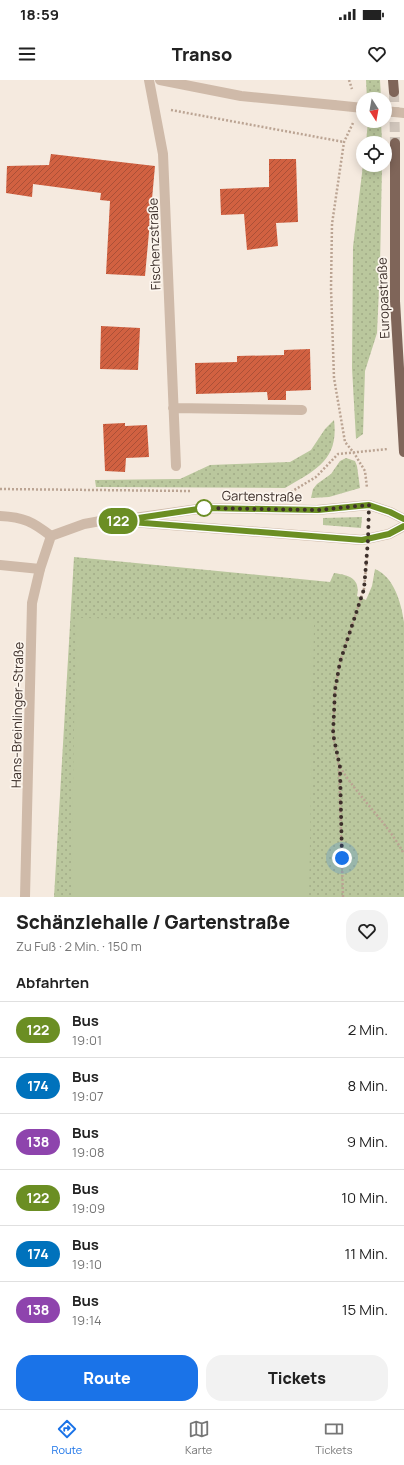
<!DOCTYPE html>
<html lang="de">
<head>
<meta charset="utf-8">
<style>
	:root { --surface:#fff; --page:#f2f2f2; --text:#222; --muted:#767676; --line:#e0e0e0; --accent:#1a73e8 }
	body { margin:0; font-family:Manrope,sans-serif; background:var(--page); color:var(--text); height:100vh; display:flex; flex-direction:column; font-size:15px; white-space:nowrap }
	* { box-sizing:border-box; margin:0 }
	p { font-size:13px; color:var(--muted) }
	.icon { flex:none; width:22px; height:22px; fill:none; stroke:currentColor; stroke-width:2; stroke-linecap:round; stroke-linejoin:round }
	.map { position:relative; height:817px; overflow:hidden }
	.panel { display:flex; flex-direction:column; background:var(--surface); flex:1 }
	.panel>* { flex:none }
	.badge { padding:0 8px; border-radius:13px; font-size:14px; line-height:26px }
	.needle { width:26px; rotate:169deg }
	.tools { position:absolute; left:356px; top:12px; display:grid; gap:8px }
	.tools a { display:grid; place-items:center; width:36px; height:36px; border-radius:50%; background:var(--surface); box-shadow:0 2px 10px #0003; font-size:20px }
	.you { position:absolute; width:20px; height:20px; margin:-10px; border:3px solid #fff; border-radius:50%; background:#1a73e8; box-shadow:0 0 0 6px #1a73e833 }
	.map>.badge { position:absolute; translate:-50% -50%; box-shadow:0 0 0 2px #fff }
	h2 { padding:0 16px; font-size:15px; line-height:36px }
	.round { display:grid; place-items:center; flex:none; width:42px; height:42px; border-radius:16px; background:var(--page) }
	.head { display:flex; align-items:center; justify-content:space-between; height:68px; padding:0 16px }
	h1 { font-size:19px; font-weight:800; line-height:30px }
	.button { display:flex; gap:8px; margin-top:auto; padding:8px 16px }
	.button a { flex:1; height:46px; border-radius:16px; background:var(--accent); color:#fff; font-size:16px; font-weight:800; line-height:46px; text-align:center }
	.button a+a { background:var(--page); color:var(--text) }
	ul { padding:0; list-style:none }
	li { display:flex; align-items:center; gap:12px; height:56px; padding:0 16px; border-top:1px solid var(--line) }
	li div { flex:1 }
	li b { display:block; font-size:15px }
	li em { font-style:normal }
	li .badge { min-width:44px; font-weight:700; text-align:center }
	.status { display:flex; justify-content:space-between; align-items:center; height:28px; padding:0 20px; background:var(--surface); direction:ltr }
	.status svg { height:11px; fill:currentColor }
	header { display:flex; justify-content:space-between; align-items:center; height:52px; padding:0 16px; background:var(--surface); font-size:18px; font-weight:800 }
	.menu { display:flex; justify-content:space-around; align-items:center; height:56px; border-top:1px solid var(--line); background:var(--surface); font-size:11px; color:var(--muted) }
	.menu a { display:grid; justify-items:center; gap:2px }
	.menu .current { color:var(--accent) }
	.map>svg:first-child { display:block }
	.green { fill:url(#green-dots) }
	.pitch { fill:#bac79d }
	.building { fill:url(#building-hatch) }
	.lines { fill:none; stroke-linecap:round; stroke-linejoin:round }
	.primary-tunnel { stroke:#d0c5bb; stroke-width:10; stroke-dasharray:10 5; stroke-linecap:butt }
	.path { stroke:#bba493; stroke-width:2.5; stroke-dasharray:2 2; stroke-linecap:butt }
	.lane { stroke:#cfbaa9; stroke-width:10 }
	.street { stroke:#cfbaa9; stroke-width:10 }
	.primary { stroke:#7f6559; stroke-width:10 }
	.street-bridge { stroke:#cfbaa9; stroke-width:10 }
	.line-casing { stroke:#fff; stroke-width:9 }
	.line { stroke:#6b8e23; stroke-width:6 }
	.walk { stroke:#3c2f2a; stroke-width:4; stroke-dasharray:0 7.2 }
	.stop-dot { fill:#fff; stroke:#6b8e23; stroke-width:2 }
	.labels { text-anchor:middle; stroke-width:3.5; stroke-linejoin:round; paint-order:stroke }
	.street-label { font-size:13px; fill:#3c2f2a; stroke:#fcf5ed }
</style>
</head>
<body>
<div class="status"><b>18:59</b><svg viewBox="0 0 49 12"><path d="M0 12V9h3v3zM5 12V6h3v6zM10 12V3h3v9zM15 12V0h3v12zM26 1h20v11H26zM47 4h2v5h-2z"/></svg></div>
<header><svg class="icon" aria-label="menu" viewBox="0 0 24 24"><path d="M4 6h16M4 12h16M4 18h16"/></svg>Transo<svg class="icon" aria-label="heart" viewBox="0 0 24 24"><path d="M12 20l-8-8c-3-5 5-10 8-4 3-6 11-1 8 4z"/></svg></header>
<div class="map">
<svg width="404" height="817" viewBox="0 0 404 817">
	<defs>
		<pattern id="green-dots" width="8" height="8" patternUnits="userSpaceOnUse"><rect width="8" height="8" fill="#bac79d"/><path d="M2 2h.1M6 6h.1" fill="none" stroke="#a1ab87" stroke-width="1.8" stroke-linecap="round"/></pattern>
		<pattern id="building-hatch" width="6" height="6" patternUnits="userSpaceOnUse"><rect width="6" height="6" fill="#d16141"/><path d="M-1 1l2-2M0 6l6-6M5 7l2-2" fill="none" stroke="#ab5037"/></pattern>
	</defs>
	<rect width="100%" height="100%" fill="#f5eadf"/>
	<!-- green -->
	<path class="green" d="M366,0H380L381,19H367Z
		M368,41H381L382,63H366Z
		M363,85H382L380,186L377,253L365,291L363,354L356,359L352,288L353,167Z
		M334,340C339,380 316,390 285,408L96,407L95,400L180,399L210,385L290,382L311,370L325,349Z
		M346,378L355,381L357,386L360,408L329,417L311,418L313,409L317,404L331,394L340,381Z
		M362,437L361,448L323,445V438Z
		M74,477L330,502L334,493C348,495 361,498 357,516L366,520L372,506L375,489C394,497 401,522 404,542V817H54Z"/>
	<!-- pitch -->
	<path class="pitch" d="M76,538L314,541L309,817H71Z"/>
	<!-- building -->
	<path class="building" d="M51,74L155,86L145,196L106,194L110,121L100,120L101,113L33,104L32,117L6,113L7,86L49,85Z
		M269,79H296L298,142L276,143L278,166L247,170L244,134L221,135L220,109L269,107Z
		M101,246L140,248L138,290L100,289Z
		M310,269L311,310L286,311V320H268L267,312L196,314L195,283L237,282V276L284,275V270Z
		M125,343V346L147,345L149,377L126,378L125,392L105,391L103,344Z"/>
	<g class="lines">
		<!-- primary-tunnel -->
		<path class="primary-tunnel" d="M394,12L395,63"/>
		<!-- path -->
		<path class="path" d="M349,0L352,9
			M171,30L344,62
			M353,43L344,62L332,144L331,208L334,298L345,362L354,373L365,391L367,408
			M0,409L190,411
			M291,412L316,397L338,374L388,369
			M340,687C359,718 387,742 404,774
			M343,817L339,687L333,655L335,610L340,582L364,509L367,477"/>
		<!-- lane -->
		<path class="lane" d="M149,0L163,74L176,386
			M173,328L302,330
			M0,485L40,489"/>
		<!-- street -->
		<path class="street" d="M160,0L241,16L334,25
			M0,436C24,437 33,442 51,456L84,444L106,440L362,460L389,454L404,446
			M134,438L205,428L317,430L369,425L390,432L404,439
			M25,817L32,523L40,489L51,456"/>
		<!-- primary -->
		<path class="primary" d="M393,0L394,12
			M395,63V221L404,372"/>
		<!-- street-bridge -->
		<path class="street-bridge" d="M334,25L363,28
			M385,31L404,33"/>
	</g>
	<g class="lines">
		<defs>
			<path id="line" d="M404,439L390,432L369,425L318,430L205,428L118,441L362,460L389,454L404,446"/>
		</defs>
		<!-- line casing -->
		<use href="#line" class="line-casing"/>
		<!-- line -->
		<use href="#line" class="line"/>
		<!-- walk -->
		<path class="walk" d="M204,428L318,430L369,425L368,460L364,509L340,582L335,610L333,654L340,687L342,778"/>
	</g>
	<!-- markers -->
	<circle class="stop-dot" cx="204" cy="428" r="8"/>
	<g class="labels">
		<!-- street labels -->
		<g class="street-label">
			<text transform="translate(154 164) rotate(-92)" y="5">Fischenzstraße</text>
			<text transform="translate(383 218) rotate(-92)" y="5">Europastraße</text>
			<text transform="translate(262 416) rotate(1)" y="5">Gartenstraße</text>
			<text transform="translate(17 635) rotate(-89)" y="5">Hans-Breinlinger-Straße</text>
		</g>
	</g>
</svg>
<div class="tools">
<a><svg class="needle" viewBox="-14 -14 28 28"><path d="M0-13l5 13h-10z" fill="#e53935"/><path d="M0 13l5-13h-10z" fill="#767676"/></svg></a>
<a><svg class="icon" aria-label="locate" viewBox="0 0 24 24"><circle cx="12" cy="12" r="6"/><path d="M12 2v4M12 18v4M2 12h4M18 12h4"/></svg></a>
</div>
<div class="you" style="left:342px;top:778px"></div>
<b class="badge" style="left:118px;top:441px;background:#6b8e23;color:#fff">122</b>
</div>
<section class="panel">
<div class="head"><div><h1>Schänzlehalle / Gartenstraße</h1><p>Zu Fuß · 2 Min. · 150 m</p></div><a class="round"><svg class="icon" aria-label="heart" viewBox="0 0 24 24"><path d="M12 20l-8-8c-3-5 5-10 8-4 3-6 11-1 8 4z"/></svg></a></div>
<h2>Abfahrten</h2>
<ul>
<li><span class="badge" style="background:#6b8e23;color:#fff">122</span><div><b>Bus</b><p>19:01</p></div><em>2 Min.</em></li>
<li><span class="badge" style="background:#0072bc;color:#fff">174</span><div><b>Bus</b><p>19:07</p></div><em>8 Min.</em></li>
<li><span class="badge" style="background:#8e44ad;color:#fff">138</span><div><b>Bus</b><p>19:08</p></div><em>9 Min.</em></li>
<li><span class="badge" style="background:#6b8e23;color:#fff">122</span><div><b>Bus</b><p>19:09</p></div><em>10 Min.</em></li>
<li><span class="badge" style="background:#0072bc;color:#fff">174</span><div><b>Bus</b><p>19:10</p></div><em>11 Min.</em></li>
<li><span class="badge" style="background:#8e44ad;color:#fff">138</span><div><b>Bus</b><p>19:14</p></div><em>15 Min.</em></li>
</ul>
<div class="button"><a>Route</a><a>Tickets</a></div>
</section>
<nav class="menu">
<a class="current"><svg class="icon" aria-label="directions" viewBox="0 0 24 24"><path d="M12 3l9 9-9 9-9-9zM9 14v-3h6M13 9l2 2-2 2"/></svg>Route</a>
<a><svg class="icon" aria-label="map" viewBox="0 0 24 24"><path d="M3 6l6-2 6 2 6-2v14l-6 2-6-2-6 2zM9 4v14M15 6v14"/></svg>Karte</a>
<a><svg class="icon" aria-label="tickets" viewBox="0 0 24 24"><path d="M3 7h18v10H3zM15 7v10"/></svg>Tickets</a>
</nav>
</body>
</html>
